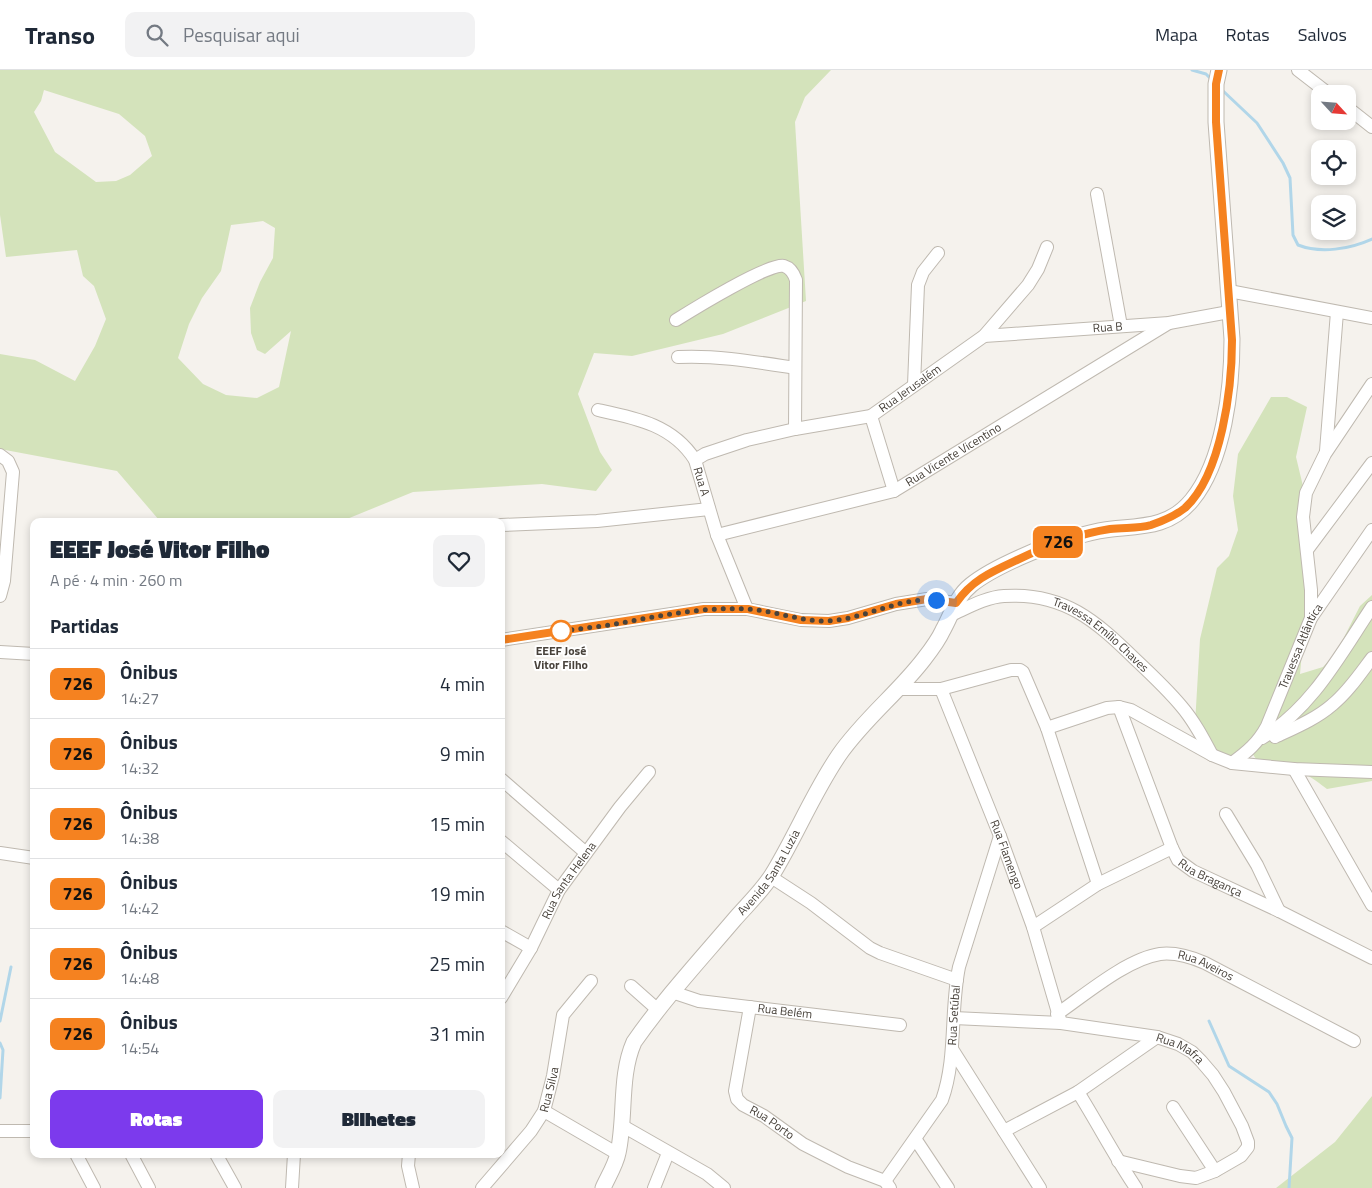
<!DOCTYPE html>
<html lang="pt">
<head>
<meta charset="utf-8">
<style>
	:root { --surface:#fff; --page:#f2f2f3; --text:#1f2937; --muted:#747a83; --line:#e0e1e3; --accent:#7c3aed }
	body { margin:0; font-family:"Titillium Web",sans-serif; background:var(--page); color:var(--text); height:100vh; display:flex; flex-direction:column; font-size:19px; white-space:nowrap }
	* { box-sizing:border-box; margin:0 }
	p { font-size:16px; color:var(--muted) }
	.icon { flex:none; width:28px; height:28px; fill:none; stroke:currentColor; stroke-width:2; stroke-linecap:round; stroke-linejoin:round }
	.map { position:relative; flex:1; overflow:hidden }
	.sheet { position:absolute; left:30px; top:448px; width:475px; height:640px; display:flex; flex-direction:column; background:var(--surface); border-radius:10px; box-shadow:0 2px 8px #0003 }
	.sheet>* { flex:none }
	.badge { padding:0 10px; border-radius:8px; font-size:18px; line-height:32px }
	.needle { width:32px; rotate:116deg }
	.tools { position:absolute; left:1311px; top:15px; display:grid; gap:10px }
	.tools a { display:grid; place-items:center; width:45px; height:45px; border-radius:10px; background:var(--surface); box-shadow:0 2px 8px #0003; font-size:25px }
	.you { position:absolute; width:25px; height:25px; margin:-12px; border:4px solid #fff; border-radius:50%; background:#1a73e8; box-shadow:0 0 0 8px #1a73e833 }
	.map>.badge { position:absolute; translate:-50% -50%; box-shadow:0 0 0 2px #fff }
	h2 { padding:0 20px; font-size:19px; line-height:45px }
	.round { display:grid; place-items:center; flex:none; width:52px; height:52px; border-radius:10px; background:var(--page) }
	.overview { display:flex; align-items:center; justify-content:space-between; height:85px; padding:0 20px }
	h1 { font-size:24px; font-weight:800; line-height:38px }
	.action { display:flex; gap:10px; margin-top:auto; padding:10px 20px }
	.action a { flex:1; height:58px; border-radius:10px; background:var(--accent); color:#fff; font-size:20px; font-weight:800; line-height:58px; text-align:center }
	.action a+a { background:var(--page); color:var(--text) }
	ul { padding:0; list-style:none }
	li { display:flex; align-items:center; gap:15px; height:70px; padding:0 20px; border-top:1px solid var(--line) }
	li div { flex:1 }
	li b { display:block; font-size:19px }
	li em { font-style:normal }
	li .badge { min-width:55px; font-weight:700; text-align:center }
	header { display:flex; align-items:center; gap:30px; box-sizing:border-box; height:70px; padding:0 25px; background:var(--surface); border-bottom:1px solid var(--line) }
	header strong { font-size:24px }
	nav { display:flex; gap:28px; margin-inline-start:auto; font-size:18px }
	.search { width:350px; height:45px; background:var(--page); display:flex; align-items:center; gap:12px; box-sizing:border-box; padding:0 18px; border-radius:10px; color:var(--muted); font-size:19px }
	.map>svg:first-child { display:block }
	.green { fill:#d4e3bb; fill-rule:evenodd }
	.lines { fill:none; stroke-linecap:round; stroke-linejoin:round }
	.stream { stroke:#b1d6e9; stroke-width:3 }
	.minor-casing { stroke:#bfb9b0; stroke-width:14 }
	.tertiary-casing { stroke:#bfb9b0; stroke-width:17 }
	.minor { stroke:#fff; stroke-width:12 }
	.tertiary { stroke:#fff; stroke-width:15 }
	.line-casing { stroke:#fff; stroke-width:11 }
	.line { stroke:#f58220; stroke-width:8 }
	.walk { stroke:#48423b; stroke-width:5; stroke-dasharray:0 9 }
	.stop-dot { fill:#fff; stroke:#f58220; stroke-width:2.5 }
	.labels { text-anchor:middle; stroke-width:4; stroke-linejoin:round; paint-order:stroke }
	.street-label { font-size:12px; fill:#48423b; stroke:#fff }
	.stop-label { font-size:12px; font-weight:bold; fill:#48423b; stroke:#fff }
</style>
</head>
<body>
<header>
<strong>Transo</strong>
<div class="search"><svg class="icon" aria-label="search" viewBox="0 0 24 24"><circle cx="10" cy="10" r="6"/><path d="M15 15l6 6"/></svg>Pesquisar aqui</div>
<nav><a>Mapa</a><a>Rotas</a><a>Salvos</a></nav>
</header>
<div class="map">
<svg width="1372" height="1118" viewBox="0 0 1372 1118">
	<rect width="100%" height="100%" fill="#f5f2ed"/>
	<!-- green -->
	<path class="green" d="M0,0H831L805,27L795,52L806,231L723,264L632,286L594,283L578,324L600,382L612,400L596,421L542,414L413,422L342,451L159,450L117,401L0,379V284L35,290L75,311L95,276L106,249L94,216L83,206L77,180L6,187L0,145ZM44,20L119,44L145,66L152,86L130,105L116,111L96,112L55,82L34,42L41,31ZM263,151L275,158L273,188L260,212L250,238L251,263L257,280L265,284L291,261L279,317L257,328L226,325L203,314L178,288L189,254L202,228L221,201L231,155Z
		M1271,327H1287L1307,337L1296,387L1308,437L1310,492L1300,604L1323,597L1336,583L1360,536L1372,525V711L1327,719C1320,714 1312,707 1304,704C1285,698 1261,703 1252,682L1234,689L1215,682L1195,654L1200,569L1217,498L1229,486L1238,460L1233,426L1238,384Z
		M1372,1026V1118H1276L1335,1072Z"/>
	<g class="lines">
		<!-- stream -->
		<path class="stream" d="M1192,0L1206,4L1213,11
			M1221,19L1257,53L1283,93L1290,108L1293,165L1298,175C1321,184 1350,179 1372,169
			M0,951L11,897
			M1209,951L1229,996L1269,1022L1277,1034L1286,1056L1292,1068L1289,1118
			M0,973L3,980L0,1028"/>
		<defs>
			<g id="minor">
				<path d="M1298,0L1329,24"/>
				<path d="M1348,38L1372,57"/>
				<path d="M1097,124L1121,256"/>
				<path d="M1229,221L1372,248"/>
				<path d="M676,250C692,240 770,192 784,196C791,198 794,204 796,210L795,359"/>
				<path id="s1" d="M984,266L1169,253L1229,242"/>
				<path d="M678,287C717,285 756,292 795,298"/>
				<path d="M914,315L918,215L923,202L938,183"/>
				<path id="s2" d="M598,340C636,348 673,355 695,390L717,465L747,539"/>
				<path d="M871,346L894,421"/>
				<path d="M1326,381L1337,242"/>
				<path d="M0,385L8,391L13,402L4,511L0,526"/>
				<path id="s3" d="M695,390L705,384L747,370L795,359L871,346L984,266L1028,215L1038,199L1047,177"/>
				<path d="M501,455L597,451L709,439"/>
				<path id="s4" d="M717,465L894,421L1169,253"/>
				<path d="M1307,480L1372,393"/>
				<path id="s5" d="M951,545C967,538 986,527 1004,526C1064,522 1096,551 1136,590C1152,605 1168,620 1182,637C1194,651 1203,668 1212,685"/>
				<path d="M1311,548V520L1303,447L1306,423L1325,384L1372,314"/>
				<path d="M501,570L704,539H747L801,550L829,551L848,548L896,534L927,529L956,533"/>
				<path d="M0,582L34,584"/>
				<path d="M900,619H941L1011,600H1020L1023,602L1047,658L1098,814"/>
				<path id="s6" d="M941,619L1000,766L1033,857L1061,953"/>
				<path id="s7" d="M1119,637L1172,778L1178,790L1193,801L1279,841L1372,888"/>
				<path d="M1047,658L1107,638L1119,637L1131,640L1212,685L1232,693L1294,699L1372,702"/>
				<path d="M1275,667C1294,658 1316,649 1332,635C1348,622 1360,604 1372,588"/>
				<path d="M1262,668C1312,638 1340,585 1372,537"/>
				<path id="s8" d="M1232,693C1247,682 1258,673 1267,656L1311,548L1372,460"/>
				<path d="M1294,699L1372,835"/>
				<path d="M501,709L586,783"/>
				<path d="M1226,744L1257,795L1279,841"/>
				<path d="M501,771L559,820"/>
				<path d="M0,783L34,788"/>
				<path d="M771,807L811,833L870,878L880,883L957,910"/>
				<path d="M1033,857L1098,814L1172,778"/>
				<path d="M501,861L531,878"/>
				<path d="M631,916L658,940"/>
				<path id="s9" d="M672,922L699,931L900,955"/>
				<path id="s10" d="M501,928L531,878L559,820L620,737L649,702"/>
				<path id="s11" d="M750,937L735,1021L737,1029L743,1035L764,1046L803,1074L848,1097L885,1111L890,1118"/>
				<path id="s12" d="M1057,944C1086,924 1127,889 1160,884C1176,882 1191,887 1205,893L1354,971"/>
				<path id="s13" d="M954,948L1061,953L1157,967L1178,974L1192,982L1201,991L1213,1005L1224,1022L1242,1056L1248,1072V1077L1241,1086L1215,1101L1196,1108L1180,1106L1118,1091"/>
				<path d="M952,979L1040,1118"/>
				<path d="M1078,1022C1098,1054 1115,1087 1136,1118"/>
				<path d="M1173,1037L1215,1101"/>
				<path d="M544,1041L618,1084"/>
				<path d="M621,1055L707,1104L724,1118"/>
				<path d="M0,1061H34"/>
				<path d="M1004,1061L1078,1022L1157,967"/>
				<path d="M916,1070L948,1118"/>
				<path d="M76,1084L94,1118"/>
				<path d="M131,1084L149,1118"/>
				<path d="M216,1084L235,1118"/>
				<path d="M409,1084L408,1096L413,1118"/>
				<path id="s14" d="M885,1111L942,1030C957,988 950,941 959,897L1000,766"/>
				<path d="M292,1118L294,1084"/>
				<path id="s15" d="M482,1118L531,1061L544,1041L553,1006L563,945L591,911"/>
				<path d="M654,1118L668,1083"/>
			</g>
			<g id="tertiary">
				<path id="s16" d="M603,1118C608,1107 616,1094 618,1083C626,1047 619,1006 634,972C664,929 700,890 734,850C746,836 762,821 772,805C796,766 813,723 839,685C864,649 898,623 924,589C931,580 938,571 943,560C952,544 956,527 971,515C993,497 1046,475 1074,467C1086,464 1099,460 1112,459C1143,456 1170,457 1192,430C1224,391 1232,318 1232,269L1216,52V14L1219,0"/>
			</g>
		</defs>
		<!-- minor casing -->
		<use href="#minor" class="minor-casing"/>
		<!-- tertiary casing -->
		<use href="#tertiary" class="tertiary-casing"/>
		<!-- minor -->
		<use href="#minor" class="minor"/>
		<!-- tertiary -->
		<use href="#tertiary" class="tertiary"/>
	</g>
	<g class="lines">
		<defs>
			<path id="line" d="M501,570L704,539H748L801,550L829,551L848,548L896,534L927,529L956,533C972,510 991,502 1017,490C1046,476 1077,464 1110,459C1124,457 1138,459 1151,455C1163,451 1175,446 1185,438C1222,404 1232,317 1232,270L1216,52V14L1219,0"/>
		</defs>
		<!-- line casing -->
		<use href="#line" class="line-casing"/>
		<!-- line -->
		<use href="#line" class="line"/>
		<!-- walk -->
		<path class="walk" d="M561,561L553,562C576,559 599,557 621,553C662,545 704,537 746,539C774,540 800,552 828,551C865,549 899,527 936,530"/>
	</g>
	<!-- markers -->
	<circle class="stop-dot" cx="561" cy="561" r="10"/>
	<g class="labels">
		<!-- street labels -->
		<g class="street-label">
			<text dy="4" stroke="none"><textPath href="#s1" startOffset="124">Rua B</textPath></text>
			<text dy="4" stroke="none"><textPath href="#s3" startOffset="230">Rua Jerusalém</textPath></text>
			<text dy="4" stroke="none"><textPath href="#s4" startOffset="252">Rua Vicente Vicentino</textPath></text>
			<text dy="4" stroke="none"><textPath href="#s2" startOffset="135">Rua A</textPath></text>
			<text dy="4" stroke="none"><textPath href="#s5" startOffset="165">Travessa Emílio Chaves</textPath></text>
			<text dy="4" stroke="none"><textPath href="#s8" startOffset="138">Travessa Atlântica</textPath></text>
			<text dy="4" stroke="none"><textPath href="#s6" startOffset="178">Rua Flamengo</textPath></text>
			<text dy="4" stroke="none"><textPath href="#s16" startOffset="368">Avenida Santa Luzia</textPath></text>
			<text dy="4" stroke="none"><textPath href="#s7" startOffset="201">Rua Bragança</textPath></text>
			<text dy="4" stroke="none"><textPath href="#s10" startOffset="136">Rua Santa Helena</textPath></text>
			<text dy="4" stroke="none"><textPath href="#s12" startOffset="168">Rua Aveiros</textPath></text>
			<text dy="4" stroke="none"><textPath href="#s9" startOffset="115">Rua Belém</textPath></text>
			<text dy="4" stroke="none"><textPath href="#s14" startOffset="185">Rua Setúbal</textPath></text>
			<text dy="4" stroke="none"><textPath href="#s13" startOffset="230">Rua Mafra</textPath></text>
			<text dy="4" stroke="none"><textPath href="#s15" startOffset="121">Rua Silva</textPath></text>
			<text dy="4" stroke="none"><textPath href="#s11" startOffset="136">Rua Porto</textPath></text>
		</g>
		<!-- stop labels -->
		<g class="stop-label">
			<text x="561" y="585">EEEF José<tspan x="561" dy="14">Vitor Filho</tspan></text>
		</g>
	</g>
</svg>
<div class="tools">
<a><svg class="needle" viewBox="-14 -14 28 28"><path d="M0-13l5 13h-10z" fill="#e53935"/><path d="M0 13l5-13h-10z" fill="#747a83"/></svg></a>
<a><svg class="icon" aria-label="locate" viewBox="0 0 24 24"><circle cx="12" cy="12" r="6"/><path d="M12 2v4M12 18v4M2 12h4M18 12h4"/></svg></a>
<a><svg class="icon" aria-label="layers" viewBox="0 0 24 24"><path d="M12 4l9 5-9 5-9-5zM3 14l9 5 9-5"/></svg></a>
</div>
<div class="you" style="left:936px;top:530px"></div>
<b class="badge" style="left:1058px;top:472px;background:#f58220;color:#111">726</b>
<section class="sheet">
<div class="overview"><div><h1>EEEF José Vitor Filho</h1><p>A pé · 4 min · 260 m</p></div><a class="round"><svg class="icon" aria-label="heart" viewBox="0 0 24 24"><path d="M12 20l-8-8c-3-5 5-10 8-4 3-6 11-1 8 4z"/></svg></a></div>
<h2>Partidas</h2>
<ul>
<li><span class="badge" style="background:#f58220;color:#111">726</span><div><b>Ônibus</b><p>14:27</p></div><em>4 min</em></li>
<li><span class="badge" style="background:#f58220;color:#111">726</span><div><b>Ônibus</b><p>14:32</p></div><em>9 min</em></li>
<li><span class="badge" style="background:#f58220;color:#111">726</span><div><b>Ônibus</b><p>14:38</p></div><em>15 min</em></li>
<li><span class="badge" style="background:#f58220;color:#111">726</span><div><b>Ônibus</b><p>14:42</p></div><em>19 min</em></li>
<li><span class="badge" style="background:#f58220;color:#111">726</span><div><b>Ônibus</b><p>14:48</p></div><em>25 min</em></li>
<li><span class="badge" style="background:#f58220;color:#111">726</span><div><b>Ônibus</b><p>14:54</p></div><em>31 min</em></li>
</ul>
<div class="action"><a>Rotas</a><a>Bilhetes</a></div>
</section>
</div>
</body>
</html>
